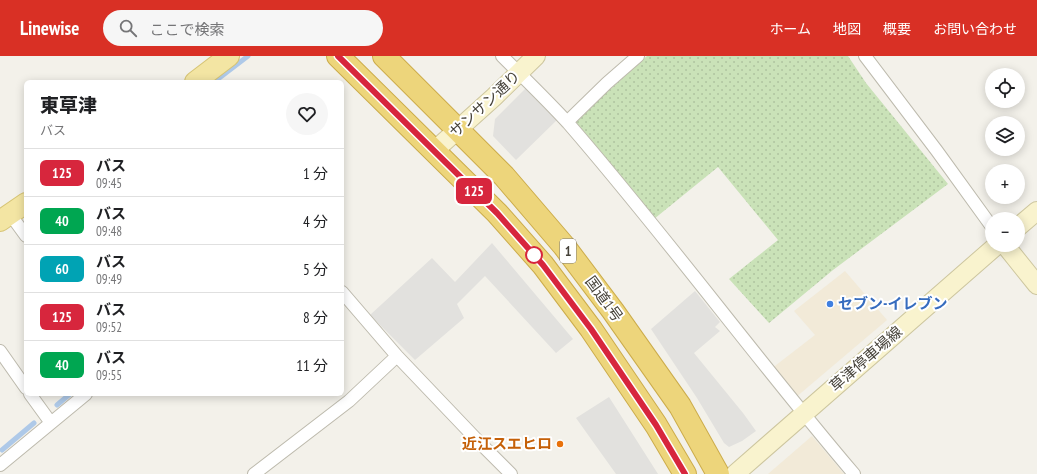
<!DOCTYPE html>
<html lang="ja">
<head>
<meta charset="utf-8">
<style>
	:root { --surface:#fff; --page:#f6f6f6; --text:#202124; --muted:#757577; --line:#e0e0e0; --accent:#d93025 }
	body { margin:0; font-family:"PT Sans Narrow","Noto Sans JP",sans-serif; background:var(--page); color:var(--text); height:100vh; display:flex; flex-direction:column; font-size:15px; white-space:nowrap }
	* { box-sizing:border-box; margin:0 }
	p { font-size:13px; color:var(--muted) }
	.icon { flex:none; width:22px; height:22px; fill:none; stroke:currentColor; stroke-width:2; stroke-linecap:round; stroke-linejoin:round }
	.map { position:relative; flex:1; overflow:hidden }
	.details { position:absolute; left:24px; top:24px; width:320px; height:316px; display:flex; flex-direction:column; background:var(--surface); border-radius:6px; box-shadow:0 2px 10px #0003 }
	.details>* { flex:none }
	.badge { padding:0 8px; border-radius:6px; font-size:14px; line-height:26px }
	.controls { position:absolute; left:985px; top:12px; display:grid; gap:8px }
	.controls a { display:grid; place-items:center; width:40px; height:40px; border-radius:50%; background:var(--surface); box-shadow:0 2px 10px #0003; font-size:20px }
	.map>.badge { position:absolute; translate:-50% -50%; box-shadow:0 0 0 2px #fff }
	.round { display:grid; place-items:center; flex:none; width:42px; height:42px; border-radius:21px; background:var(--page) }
	.summary { display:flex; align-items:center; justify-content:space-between; height:68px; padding:0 16px }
	h1 { font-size:19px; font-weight:800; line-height:30px }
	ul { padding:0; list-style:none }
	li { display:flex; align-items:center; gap:12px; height:48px; padding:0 16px; border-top:1px solid var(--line) }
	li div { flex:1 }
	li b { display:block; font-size:15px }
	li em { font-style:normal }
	li .badge { min-width:44px; font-weight:700; text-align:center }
	header { display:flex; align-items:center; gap:24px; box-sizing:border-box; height:56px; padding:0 20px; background:var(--accent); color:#fff }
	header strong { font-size:19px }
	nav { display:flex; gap:22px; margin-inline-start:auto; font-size:14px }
	.search { width:280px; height:36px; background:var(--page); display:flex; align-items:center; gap:10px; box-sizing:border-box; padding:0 14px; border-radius:22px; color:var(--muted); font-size:15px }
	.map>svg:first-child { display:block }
	.commercial { fill:#f2ead8 }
	.grass { fill:url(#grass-dots) }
	.parking { fill:#e2e1de }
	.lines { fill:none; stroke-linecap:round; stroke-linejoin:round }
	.stream { stroke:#aec9e8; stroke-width:5 }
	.street-casing { stroke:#bdbaad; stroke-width:14 }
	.secondary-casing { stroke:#cdc69f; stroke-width:20 }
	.primary-casing { stroke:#d6c475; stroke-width:22 }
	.highway-casing { stroke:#ccac4b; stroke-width:24 }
	.street { stroke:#fff; stroke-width:12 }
	.secondary { stroke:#f9f3ce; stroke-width:18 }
	.primary { stroke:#f3e5a3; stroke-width:20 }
	.highway { stroke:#edd57b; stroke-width:22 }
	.line-casing { stroke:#fff; stroke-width:9 }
	.line { stroke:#d7263d; stroke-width:6 }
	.stop-dot { fill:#fff; stroke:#d7263d; stroke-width:2 }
	.shop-dot { fill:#3f7fe0; stroke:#fff; stroke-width:1.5 }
	.food-dot { fill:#e8710a; stroke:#fff; stroke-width:1.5 }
	.labels { text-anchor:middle; stroke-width:4; stroke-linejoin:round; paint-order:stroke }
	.shield { fill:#fff; stroke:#7e7b74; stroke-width:1 }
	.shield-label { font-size:14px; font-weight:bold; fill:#464239 }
	.street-label { font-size:15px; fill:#464239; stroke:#fff }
	.shop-label { font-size:15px; font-weight:bold; fill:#366cbe; stroke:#fff; text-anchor:start }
	.food-label { font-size:15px; font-weight:bold; fill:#c56008; stroke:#fff; text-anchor:end }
</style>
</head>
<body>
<header>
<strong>Linewise</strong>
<div class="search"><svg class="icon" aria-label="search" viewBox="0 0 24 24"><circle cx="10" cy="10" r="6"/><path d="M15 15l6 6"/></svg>ここで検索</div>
<nav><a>ホーム</a><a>地図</a><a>概要</a><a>お問い合わせ</a></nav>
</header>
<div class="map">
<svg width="1037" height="418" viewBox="0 0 1037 418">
	<defs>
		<pattern id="grass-dots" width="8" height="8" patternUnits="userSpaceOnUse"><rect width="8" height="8" fill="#cae2b8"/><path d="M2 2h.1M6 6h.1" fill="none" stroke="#afc39f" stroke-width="1.8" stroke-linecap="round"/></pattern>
	</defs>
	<rect width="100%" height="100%" fill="#f3f1ea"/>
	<!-- commercial -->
	<path class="commercial" d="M845,215L887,264L795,342L771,313L815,279L794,255Z
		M812,380L844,418H768Z"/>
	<!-- grass -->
	<path class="grass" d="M647,0H848L866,27L948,128L833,214L769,267L729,223L778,184L718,111L654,163L575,65Z"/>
	<!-- parking -->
	<path class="parking" d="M527,31L558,63L516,104L493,80L495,63Z
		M492,187L573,283L556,297L485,220L457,248L464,262L415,304L370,259L432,202L455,226Z
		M695,235L720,266L715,271L720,275L694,297L743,357L756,375L742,385L729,391L724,387L697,342L651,273Z
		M609,341L658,418H616L576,362Z"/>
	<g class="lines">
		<!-- stream -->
		<path class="stream" d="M214,26L248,0
			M57,349L70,338
			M2,394L34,367"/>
		<defs>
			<path id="street" d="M502,0C524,22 547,44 568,67C667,181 756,303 854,418
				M865,0L937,95L992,171
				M567,66L607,27L638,0
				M10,158L26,180
				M342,236L397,300L479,386L511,418
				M0,295L26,332
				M30,338L51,367
				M0,409L86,338
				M254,418L349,345L397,300"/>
			<path id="secondary" d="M434,95L494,41L536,0
				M1018,171L1037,155
				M1005,189L1037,229
				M735,418L997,189"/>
			<path id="primary" d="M195,26L229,0
				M0,165L26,147"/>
			<path id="highway" d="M338,0L497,157L543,209L591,273L656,369L685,418
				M384,0L504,120L564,190L613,255L680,350L718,418"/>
		</defs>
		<!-- street casing -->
		<use href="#street" class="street-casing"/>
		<!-- secondary casing -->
		<use href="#secondary" class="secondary-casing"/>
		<!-- primary casing -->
		<use href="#primary" class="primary-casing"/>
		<!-- highway casing -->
		<use href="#highway" class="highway-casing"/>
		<!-- street -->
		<use href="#street" class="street"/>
		<!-- secondary -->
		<use href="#secondary" class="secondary"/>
		<!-- primary -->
		<use href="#primary" class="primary"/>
		<!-- highway -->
		<use href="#highway" class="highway"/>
	</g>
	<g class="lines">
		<defs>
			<path id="line" d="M338,0L497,157L543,209L591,273L656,369L685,418"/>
		</defs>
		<!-- line casing -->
		<use href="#line" class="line-casing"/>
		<!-- line -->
		<use href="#line" class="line"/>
	</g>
	<!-- markers -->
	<circle class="stop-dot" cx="534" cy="199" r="8"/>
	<circle class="shop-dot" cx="830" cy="248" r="4"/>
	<circle class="food-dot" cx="560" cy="388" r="4"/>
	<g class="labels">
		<!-- shield labels -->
		<rect class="shield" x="560" y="183" width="16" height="24" rx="3"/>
		<g class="shield-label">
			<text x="568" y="200">1</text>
		</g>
		<!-- street labels -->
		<g class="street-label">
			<text transform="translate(485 48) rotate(-43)" y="5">サンサン通り</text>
			<text transform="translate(604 243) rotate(54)" y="5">国道1号</text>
			<text transform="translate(866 303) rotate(-41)" y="5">草津停車場線</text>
		</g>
		<!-- shop labels -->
		<g class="shop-label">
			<text x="838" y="253">セブン-イレブン</text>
		</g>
		<!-- food labels -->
		<g class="food-label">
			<text x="552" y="393">近江スエヒロ</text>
		</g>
	</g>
</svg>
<div class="controls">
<a><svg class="icon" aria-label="locate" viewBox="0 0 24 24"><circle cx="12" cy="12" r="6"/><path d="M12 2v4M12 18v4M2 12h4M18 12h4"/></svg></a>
<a><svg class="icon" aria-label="layers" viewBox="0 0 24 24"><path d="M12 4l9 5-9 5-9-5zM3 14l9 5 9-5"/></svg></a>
<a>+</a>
<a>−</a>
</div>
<b class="badge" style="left:474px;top:135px;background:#d7263d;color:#fff">125</b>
<section class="details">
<div class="summary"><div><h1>東草津</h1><p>バス</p></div><a class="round"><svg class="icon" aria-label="heart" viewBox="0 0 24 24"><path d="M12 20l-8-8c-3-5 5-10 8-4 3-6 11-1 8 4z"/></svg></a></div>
<ul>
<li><span class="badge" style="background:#d7263d;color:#fff">125</span><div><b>バス</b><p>09:45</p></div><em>1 分</em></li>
<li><span class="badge" style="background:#00a651;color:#fff">40</span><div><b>バス</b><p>09:48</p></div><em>4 分</em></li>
<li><span class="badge" style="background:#00a3b4;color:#fff">60</span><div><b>バス</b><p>09:49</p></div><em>5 分</em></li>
<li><span class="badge" style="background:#d7263d;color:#fff">125</span><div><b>バス</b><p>09:52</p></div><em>8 分</em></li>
<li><span class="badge" style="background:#00a651;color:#fff">40</span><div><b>バス</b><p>09:55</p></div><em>11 分</em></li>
</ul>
</section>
</div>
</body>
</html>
